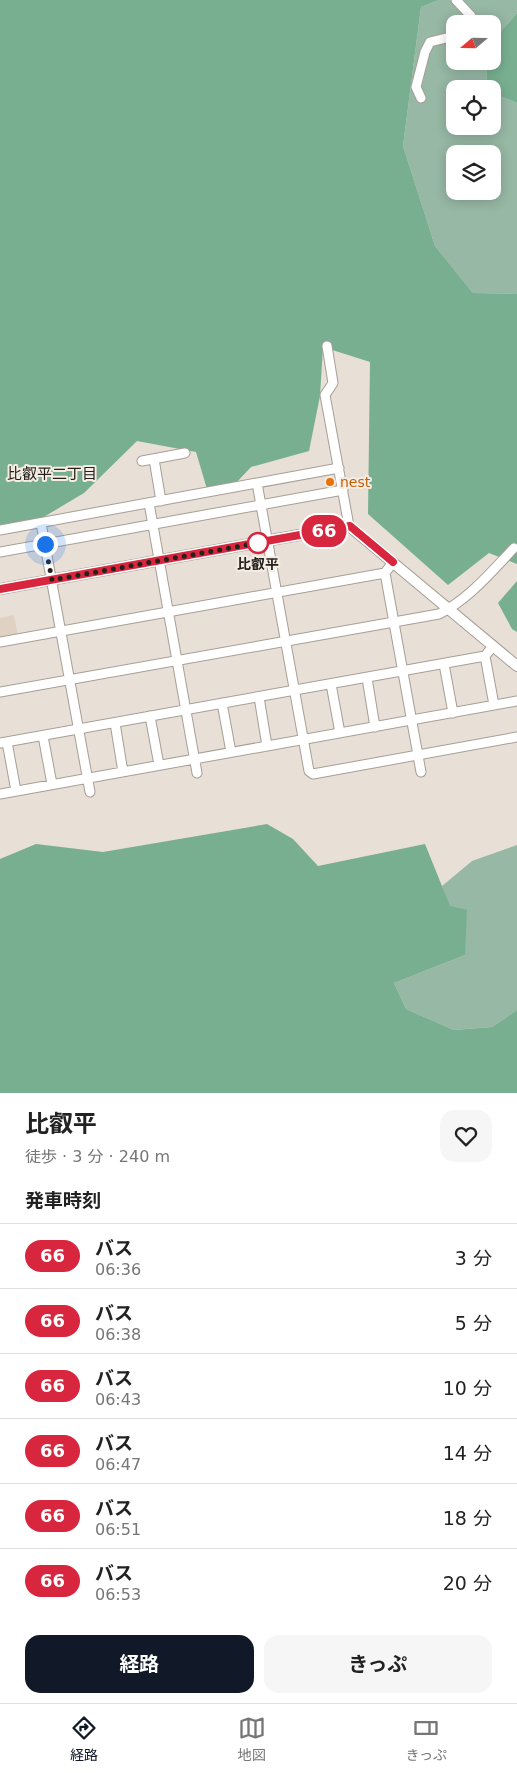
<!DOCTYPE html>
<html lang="ja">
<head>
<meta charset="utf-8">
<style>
	:root { --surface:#fff; --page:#f6f6f6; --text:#222; --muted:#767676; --line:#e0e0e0; --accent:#111827 }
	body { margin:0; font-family:"DejaVu Sans","Noto Sans JP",sans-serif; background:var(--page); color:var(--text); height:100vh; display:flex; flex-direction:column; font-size:19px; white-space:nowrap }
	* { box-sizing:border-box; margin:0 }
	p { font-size:16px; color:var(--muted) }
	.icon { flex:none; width:28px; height:28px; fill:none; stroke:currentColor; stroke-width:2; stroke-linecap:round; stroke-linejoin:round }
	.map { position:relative; height:1093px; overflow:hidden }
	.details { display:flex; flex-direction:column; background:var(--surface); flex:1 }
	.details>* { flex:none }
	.badge { padding:0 10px; border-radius:16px; font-size:18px; line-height:32px }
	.needle { width:32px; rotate:250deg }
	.tools { position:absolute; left:446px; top:15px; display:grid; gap:10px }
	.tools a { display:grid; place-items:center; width:55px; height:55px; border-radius:10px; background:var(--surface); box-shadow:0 2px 12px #0003; font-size:25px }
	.you { position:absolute; width:25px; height:25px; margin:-12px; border:4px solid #fff; border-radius:50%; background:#1a73e8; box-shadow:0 0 0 8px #1a73e833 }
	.map>.badge { position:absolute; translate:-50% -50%; box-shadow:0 0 0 2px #fff }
	h2 { padding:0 25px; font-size:19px; line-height:45px }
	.round { display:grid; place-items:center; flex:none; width:52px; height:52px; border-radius:15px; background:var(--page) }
	.summary { display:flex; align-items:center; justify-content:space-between; height:85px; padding:0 25px }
	h1 { font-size:24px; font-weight:700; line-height:38px }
	.cta { display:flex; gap:10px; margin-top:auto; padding:10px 25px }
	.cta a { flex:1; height:58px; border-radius:15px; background:var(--accent); color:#fff; font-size:20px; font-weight:700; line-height:58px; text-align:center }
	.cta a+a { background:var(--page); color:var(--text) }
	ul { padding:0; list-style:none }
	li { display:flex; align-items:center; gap:15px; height:65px; padding:0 25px; border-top:1px solid var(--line) }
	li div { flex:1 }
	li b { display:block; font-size:19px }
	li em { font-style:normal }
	li .badge { min-width:55px; font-weight:700; text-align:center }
	.tabs { display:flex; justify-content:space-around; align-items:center; height:70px; border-top:1px solid var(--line); background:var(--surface); font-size:14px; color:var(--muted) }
	.tabs a { display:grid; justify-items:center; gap:2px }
	.tabs .current { color:var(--accent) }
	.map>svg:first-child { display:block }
	.built { fill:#e0d2c3 }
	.green { fill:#97b8a5; fill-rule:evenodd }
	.forest { fill:#78af91 }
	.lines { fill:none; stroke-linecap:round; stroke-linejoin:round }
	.minor-casing { stroke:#a79e96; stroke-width:11 }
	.tertiary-casing { stroke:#a79e96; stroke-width:12 }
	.minor { stroke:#fff; stroke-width:9 }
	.tertiary { stroke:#fff; stroke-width:10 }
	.line-casing { stroke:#fff; stroke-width:11 }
	.line { stroke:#d7263d; stroke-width:8 }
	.walk { stroke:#24211d; stroke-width:5; stroke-dasharray:0 9 }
	.food-dot { fill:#e8710a; stroke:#f5ece3; stroke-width:2 }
	.stop-dot { fill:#fff; stroke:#d7263d; stroke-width:2.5 }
	.labels { text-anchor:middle; stroke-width:4; stroke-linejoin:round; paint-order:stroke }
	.food-label { font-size:14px; fill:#c56008; stroke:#f5ece3; text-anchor:start }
	.stop-label { font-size:14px; font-weight:bold; fill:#24211d; stroke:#f5ece3 }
	.neighbourhood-label { font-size:15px; fill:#24211d; stroke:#f5ece3 }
</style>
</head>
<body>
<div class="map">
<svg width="517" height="1093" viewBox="0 0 517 1093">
	<rect width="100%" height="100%" fill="#e8dfd6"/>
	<!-- built -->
	<path class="built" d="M14,615L18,636L0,639V618Z"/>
	<!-- green -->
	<path class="green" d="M439,0H517V13L493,40L492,24H455V61H486L487,89H455V126H492L493,93L517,103V294L473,293L435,246L403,146L421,7ZM455,154H492V191H455Z
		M517,845V1010L492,1027L454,1030L406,1009L394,983L465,955L442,886L472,861Z"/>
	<!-- forest -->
	<path class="forest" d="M0,0H439L421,7L403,146L435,246L473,293L517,294V564L489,553L448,585L368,514L370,362L323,347L320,396L309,451L251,467L234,485L207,489L196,452L137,441L84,493L42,518L0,526Z
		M517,13V103L493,93L492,89H487L486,61H492L493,40Z
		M517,581V632L512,629L498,603Z
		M267,824L293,839L318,866L425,844L450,906L467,910L465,955L394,983L406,1009L454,1030L492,1027L517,1010V1093H0V859L36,844L103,852Z"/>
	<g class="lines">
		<defs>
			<path id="minor" d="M456,0L471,16L470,24
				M421,98L416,87L425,52L430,42L446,38L455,40
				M327,346L333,383L325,395L349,526
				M154,459L161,501
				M142,461L185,453
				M257,483L309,771L313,774L517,737
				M149,503L197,773
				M41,523L90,792
				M0,530L339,468
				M0,552L343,490
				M385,573L421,772
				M0,642L385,573L393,562
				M485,656L494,705
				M444,664L453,713
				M367,678L375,727
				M331,684L340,733
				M0,692L439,614C469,599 492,571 514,548
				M259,697L267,746
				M222,703L231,752
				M150,716L159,765
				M115,723L123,772
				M43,736L52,784
				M7,742L16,791
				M0,743L485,656L493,646
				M0,794L517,701"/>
			<path id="tertiary" d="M0,589L349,526L517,666"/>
		</defs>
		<!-- minor casing -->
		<use href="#minor" class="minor-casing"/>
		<!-- tertiary casing -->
		<use href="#tertiary" class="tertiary-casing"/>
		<!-- minor -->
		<use href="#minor" class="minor"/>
		<!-- tertiary -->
		<use href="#tertiary" class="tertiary"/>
	</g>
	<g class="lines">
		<defs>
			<path id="line" d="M0,589L350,526L393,562"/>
		</defs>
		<!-- line casing -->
		<use href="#line" class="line-casing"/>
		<!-- line -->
		<use href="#line" class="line"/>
		<!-- walk -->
		<path class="walk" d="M45,544L52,580L258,543"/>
	</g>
	<!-- markers -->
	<circle class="food-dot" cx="330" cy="482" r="5"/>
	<circle class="stop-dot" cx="258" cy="543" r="10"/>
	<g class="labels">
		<!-- food labels -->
		<g class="food-label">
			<text x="340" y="487">nest</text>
		</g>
		<!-- stop labels -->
		<g class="stop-label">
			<text x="258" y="569">比叡平</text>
		</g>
		<!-- neighbourhood labels -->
		<g class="neighbourhood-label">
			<text x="52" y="479">比叡平二丁目</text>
		</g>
	</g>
</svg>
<div class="tools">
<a><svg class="needle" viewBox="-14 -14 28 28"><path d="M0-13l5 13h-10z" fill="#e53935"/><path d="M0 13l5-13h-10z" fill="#767676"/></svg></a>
<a><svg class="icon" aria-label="locate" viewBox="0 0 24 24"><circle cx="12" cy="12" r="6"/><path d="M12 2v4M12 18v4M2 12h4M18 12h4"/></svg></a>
<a><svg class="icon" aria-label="layers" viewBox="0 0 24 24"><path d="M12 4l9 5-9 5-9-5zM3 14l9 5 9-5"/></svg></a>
</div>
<div class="you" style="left:45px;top:544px"></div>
<b class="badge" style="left:324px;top:531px;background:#d7263d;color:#fff">66</b>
</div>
<section class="details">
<div class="summary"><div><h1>比叡平</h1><p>徒歩 · 3 分 · 240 m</p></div><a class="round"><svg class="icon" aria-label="heart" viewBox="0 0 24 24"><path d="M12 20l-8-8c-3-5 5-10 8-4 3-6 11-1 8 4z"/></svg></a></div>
<h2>発車時刻</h2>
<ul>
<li><span class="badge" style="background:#d7263d;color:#fff">66</span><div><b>バス</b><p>06:36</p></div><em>3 分</em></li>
<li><span class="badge" style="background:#d7263d;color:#fff">66</span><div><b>バス</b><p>06:38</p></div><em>5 分</em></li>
<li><span class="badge" style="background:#d7263d;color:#fff">66</span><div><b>バス</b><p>06:43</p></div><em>10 分</em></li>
<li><span class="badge" style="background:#d7263d;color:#fff">66</span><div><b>バス</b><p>06:47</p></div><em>14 分</em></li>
<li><span class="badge" style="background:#d7263d;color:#fff">66</span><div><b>バス</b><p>06:51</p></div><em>18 分</em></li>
<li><span class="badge" style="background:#d7263d;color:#fff">66</span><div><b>バス</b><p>06:53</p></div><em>20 分</em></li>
</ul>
<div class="cta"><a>経路</a><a>きっぷ</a></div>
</section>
<nav class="tabs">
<a class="current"><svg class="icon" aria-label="directions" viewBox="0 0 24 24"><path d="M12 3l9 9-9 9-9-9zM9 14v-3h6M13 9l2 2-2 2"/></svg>経路</a>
<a><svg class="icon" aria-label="map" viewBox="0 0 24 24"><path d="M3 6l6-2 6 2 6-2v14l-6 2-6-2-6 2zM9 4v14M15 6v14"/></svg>地図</a>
<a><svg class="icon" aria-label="tickets" viewBox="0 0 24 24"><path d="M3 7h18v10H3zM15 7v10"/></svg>きっぷ</a>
</nav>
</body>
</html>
